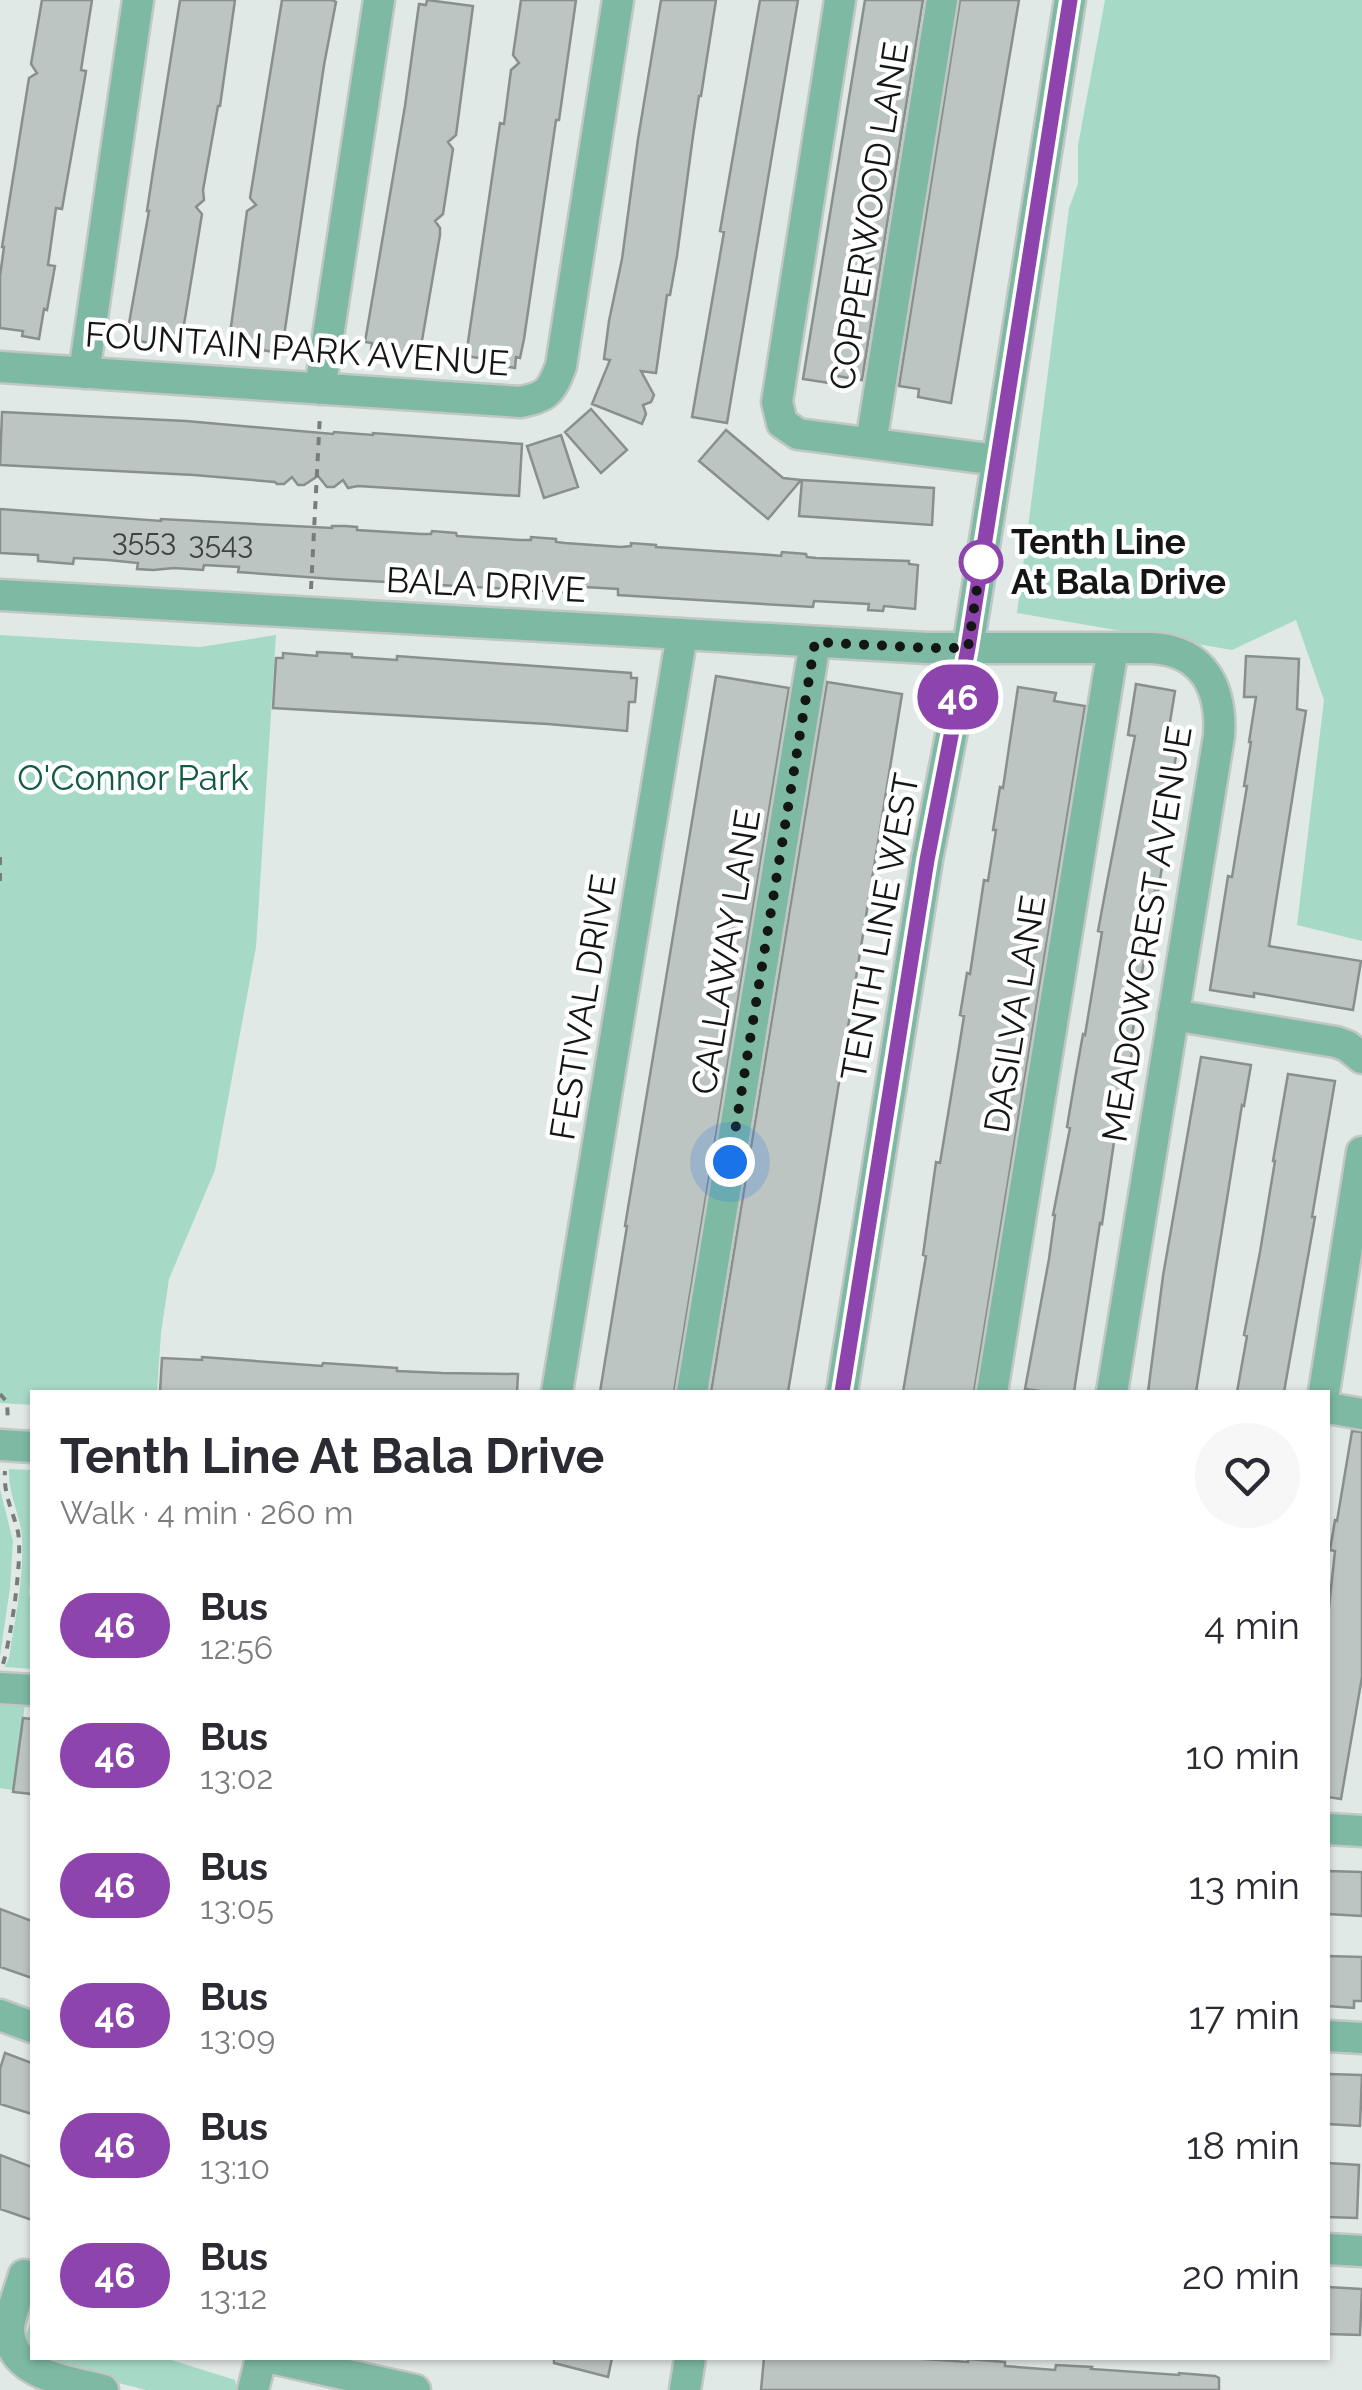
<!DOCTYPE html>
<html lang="en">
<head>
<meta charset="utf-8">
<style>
	:root { --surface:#fff; --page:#f7f7f7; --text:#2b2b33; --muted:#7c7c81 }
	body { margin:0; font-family:Raleway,sans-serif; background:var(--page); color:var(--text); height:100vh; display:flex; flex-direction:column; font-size:38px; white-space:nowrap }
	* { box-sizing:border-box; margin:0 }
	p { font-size:32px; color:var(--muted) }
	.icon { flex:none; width:55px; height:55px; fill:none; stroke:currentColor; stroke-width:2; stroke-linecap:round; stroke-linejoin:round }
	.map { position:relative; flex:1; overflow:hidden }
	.sheet { position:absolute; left:30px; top:1390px; width:1300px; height:970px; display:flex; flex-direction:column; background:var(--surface); border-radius:0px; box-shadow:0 2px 8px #0004 }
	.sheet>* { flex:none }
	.badge { padding:0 20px; border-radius:32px; font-size:35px; line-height:65px }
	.you { position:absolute; width:50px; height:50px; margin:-25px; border:8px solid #fff; border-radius:50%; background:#1a73e8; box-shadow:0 0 0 15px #1a73e833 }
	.map>.badge { position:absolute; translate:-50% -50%; box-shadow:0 0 0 5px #fff }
	.round { display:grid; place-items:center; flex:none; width:105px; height:105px; border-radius:52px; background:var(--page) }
	.overview { display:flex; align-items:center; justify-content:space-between; height:170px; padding:0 30px }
	h1 { font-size:48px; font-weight:700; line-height:75px }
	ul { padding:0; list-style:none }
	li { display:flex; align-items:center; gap:30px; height:130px; padding:0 30px }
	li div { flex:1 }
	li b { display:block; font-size:38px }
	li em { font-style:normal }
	li .badge { min-width:110px; font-weight:700; text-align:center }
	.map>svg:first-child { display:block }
	.green { fill:#a7dac6 }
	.building { fill:#bdc5c2; stroke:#888f8c; stroke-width:2.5 }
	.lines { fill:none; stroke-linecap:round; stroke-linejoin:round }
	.minor-casing { stroke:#c0c7c4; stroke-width:35 }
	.path { stroke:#787d7b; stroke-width:4; stroke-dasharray:8 8; stroke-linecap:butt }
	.minor { stroke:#7db9a3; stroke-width:30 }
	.line-casing { stroke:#fff; stroke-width:22 }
	.line { stroke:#8e44ad; stroke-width:15 }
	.walk { stroke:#131614; stroke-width:10; stroke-dasharray:0 18 }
	.stop-dot { fill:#fff; stroke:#8e44ad; stroke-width:5 }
	.labels { text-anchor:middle; stroke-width:9; stroke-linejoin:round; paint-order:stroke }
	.number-label { font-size:30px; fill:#3e4240 }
	.street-label { font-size:35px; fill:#131614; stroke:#fff }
	.stop-label { font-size:35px; font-weight:bold; fill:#131614; stroke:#fff; text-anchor:start }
	.park-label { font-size:35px; fill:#115a45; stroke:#fff }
</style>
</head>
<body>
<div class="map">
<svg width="1362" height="2390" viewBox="0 0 1362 2390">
	<rect width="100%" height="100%" fill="#e1e9e6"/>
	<!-- green -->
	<path class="green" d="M1105,0H1362V941L1297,925L1324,700L1296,620L1232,650L1017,613L1069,208L1078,184V145Z
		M0,635L200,647L276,635L256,947L215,1170L169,1279L161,1333L157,1392H32V1405L0,1403Z
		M9,1469L32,1470V1547L29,1595L32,1596V1669L5,1667L9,1658C15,1619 24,1579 22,1539C21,1515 8,1496 9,1469Z
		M0,1489L13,1541L10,1588L0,1656Z
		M0,1704L25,1705L13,1790L0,1788Z
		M32,2316V2358H165L235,2380L237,2390H146L32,2361L23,2347Z"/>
	<!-- building -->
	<path class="building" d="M42,0H92L81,70L86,71L83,89L62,209L56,208L48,265L55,266L47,310L44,309L39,339L22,336L23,331L0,328V276L4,247H2L29,78L37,73L31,64Z
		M180,0H235L220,106H218L203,190L204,200L196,207L202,214L181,343L151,338L150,343L132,340L134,330L128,329L149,211H147L153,171Z
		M282,0H332L336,2L324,65L283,343L276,342L274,352L255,349V345L229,341L247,211L256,205L250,198Z
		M427,0L473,6L456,135L448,142L453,149L443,214L435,221L440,228V235L419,358L371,350L372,343L365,342L405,106L419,4L426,5Z
		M521,0H576L559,120H556L524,339L520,358L516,357L515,368L498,365V361L466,356L500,123L504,124L511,70L519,63L513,55Z
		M661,0H716L701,96H699L693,136L677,256L670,295H667L656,373L641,371L654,395L651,402L643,405L646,414L642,424L592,404L610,360L604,359L609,321L622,259L638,139Z
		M760,0H798L727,423L692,417L724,232L720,231Z
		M865,0H923L862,380L837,376L836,384L803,379Z
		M960,0H1019L951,403L918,397L919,389L899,386Z
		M591,409L627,450L601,473L565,432Z
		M2,412L186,421L333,434L334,432L373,435V433L522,444L519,496L358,486L348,488L343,480L334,487H327L318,476L304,485H298L292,477L284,484H277L275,482L194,475L0,465Z
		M726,430L783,478L801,480L768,519L699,461Z
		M561,435L578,487L544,498L527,446Z
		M802,480L934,488L932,525L799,516Z
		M0,509L161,521V519L332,528V526H345L357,527V530L421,534H431L432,531L456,533L457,536L520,540H531V537L556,539V542L565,543L621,547L631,546V543L656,545V547L771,555L781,556L782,552L806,554L807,557L816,558L909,561V564L918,565L915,609L884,606L883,611L868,610L869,604L814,601L813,607L633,596L618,595V589L584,587L563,586L562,592L334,579L238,572L239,567L204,565L203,570L174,568L153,570L137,569L138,563L108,560L74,558L73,564L38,561V555L0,553Z
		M317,652L352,654V657L397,660V656L631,673V678H637L635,702H629L627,731L548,724L273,708L276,658H283V653L317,656Z
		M1246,656L1299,659L1297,709L1306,711L1269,946L1361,961L1353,1010L1254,993V997L1210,990L1228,876L1232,877L1247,786H1244L1251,742H1249L1256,697H1244Z
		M716,676L789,688L674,1392H600L627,1226H625Z
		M827,682L902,694L819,1206L788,1392H711Z
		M1136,684L1175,691L1166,747L1177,749L1162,847L1165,848L1158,892L1155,891L1131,1042L1134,1043L1115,1135L1102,1224L1100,1223L1074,1392H1047L1025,1389L1049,1259L1055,1215H1053L1070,1128L1067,1127L1075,1079L1083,1034L1085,1035L1102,932L1098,931L1106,888L1135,736L1128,735Z
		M1018,687L1056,693L1054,701L1085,706L974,1392H903L926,1256L923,1255L936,1162L940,1163L957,1060L964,1016L960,1015L967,973L970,974L984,880L988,881L996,830H993L1000,787L1003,788Z
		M1201,1057L1251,1065L1244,1106L1242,1105L1196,1392H1148L1163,1276Z
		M1288,1074L1335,1081L1312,1217H1315L1284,1392H1237L1247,1336L1244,1335L1260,1252L1275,1161H1273Z
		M202,1357L322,1366L323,1363L397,1368V1371L442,1373L518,1374L517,1392H160L162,1358L202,1360Z
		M1352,1431L1362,1432V1677L1341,1799L1328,1797V1616L1335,1551L1330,1550L1335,1520L1337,1521Z
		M23,1718L32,1719V1794L13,1792Z
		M1328,1871L1362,1872V1916L1328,1914Z
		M0,1909L32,1921V1978L0,1967Z
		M1328,1956L1362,1957V2001H1354V2008L1328,2006Z
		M5,2053L32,2063V2114L0,2104V2069Z
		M1328,2074L1362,2075L1360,2126L1328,2124Z
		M0,2155L32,2167V2220L0,2209Z
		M1328,2163L1359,2165L1357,2218L1328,2217Z
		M1328,2287L1362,2289L1360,2335L1328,2334Z
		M554,2358H612L608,2377L554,2363Z
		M764,2358H909L968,2362V2359L1005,2362V2366L1055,2370L1056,2365L1092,2367L1091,2369L1179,2375V2373L1215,2376L1219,2378V2390H761Z"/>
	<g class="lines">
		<defs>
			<path id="minor" d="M840,0L777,402L782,423L798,434L997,460
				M0,367L520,402C547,397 551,392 561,366L618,0
				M84,373L138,0
				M320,389L379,0
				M871,443L942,0
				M0,595L927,648H1152C1204,651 1222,688 1219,736L1112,1392
				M1173,1015L1336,1042L1347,1046L1362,1058
				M557,1392L682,634
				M692,1392L815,642
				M842,1392L927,860L968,648L1070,0
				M992,1392L1113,648
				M1324,1392L1362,1152
				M1328,1408L1362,1414
				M0,1445L32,1447
				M0,1688L32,1690
				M1328,1829L1362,1831
				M0,2015L32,2027
				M1328,2036L1362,2038
				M1328,2249L1362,2251
				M24,2275C20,2290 9,2315 9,2329C9,2376 70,2381 103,2390
				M271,2358L415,2390
				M253,2390L261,2358
				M685,2390L690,2358"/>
		</defs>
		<!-- minor casing -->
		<use href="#minor" class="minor-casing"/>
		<!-- path -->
		<path class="path" d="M311,589L320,414
			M0,857V881
			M0,1394L7,1402L8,1422
			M3,1664C11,1638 23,1557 18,1532C13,1511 3,1494 5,1471"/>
		<!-- minor -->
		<use href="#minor" class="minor"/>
	</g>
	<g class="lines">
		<defs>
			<path id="line" d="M842,1392L927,860L968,648L1070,0"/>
		</defs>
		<!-- line casing -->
		<use href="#line" class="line-casing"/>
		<!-- line -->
		<use href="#line" class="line"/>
		<!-- walk -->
		<path class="walk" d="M730,1162L815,642L927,648H968L981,562"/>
	</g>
	<!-- markers -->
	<circle class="stop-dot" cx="981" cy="562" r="20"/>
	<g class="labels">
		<!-- number labels -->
		<g class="number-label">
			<text x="144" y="551">3553</text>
			<text x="221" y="554">3543</text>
		</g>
		<!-- street labels -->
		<g class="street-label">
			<text transform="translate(869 216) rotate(-81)" y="12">COPPERWOOD LANE</text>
			<text transform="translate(297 349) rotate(4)" y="12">FOUNTAIN PARK AVENUE</text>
			<text transform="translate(486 585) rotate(3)" y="12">BALA DRIVE</text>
			<text transform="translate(880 927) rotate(-80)" y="12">TENTH LINE WEST</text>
			<text transform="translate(1147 934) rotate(-81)" y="12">MEADOWCREST AVENUE</text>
			<text transform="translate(726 952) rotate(-81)" y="12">CALLAWAY LANE</text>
			<text transform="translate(583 1007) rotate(-81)" y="12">FESTIVAL DRIVE</text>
			<text transform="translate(1015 1014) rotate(-81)" y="12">DASILVA LANE</text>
		</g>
		<!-- stop labels -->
		<g class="stop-label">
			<text x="1011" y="554">Tenth Line<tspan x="1011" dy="40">At Bala Drive</tspan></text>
		</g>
		<!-- park labels -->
		<g class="park-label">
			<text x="133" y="790">O'Connor Park</text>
		</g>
	</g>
</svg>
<div class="you" style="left:730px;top:1162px"></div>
<b class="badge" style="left:958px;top:697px;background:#8e44ad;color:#fff">46</b>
<section class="sheet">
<div class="overview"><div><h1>Tenth Line At Bala Drive</h1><p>Walk · 4 min · 260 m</p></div><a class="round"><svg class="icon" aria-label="heart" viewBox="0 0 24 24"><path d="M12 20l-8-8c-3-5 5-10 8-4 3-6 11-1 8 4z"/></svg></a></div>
<ul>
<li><span class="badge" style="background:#8e44ad;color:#fff">46</span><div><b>Bus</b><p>12:56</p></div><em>4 min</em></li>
<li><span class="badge" style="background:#8e44ad;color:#fff">46</span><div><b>Bus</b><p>13:02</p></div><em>10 min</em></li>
<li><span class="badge" style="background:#8e44ad;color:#fff">46</span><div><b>Bus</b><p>13:05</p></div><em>13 min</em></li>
<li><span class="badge" style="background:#8e44ad;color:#fff">46</span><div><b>Bus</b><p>13:09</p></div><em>17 min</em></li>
<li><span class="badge" style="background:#8e44ad;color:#fff">46</span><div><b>Bus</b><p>13:10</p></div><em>18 min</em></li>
<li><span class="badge" style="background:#8e44ad;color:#fff">46</span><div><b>Bus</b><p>13:12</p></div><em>20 min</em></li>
</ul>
</section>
</div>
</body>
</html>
